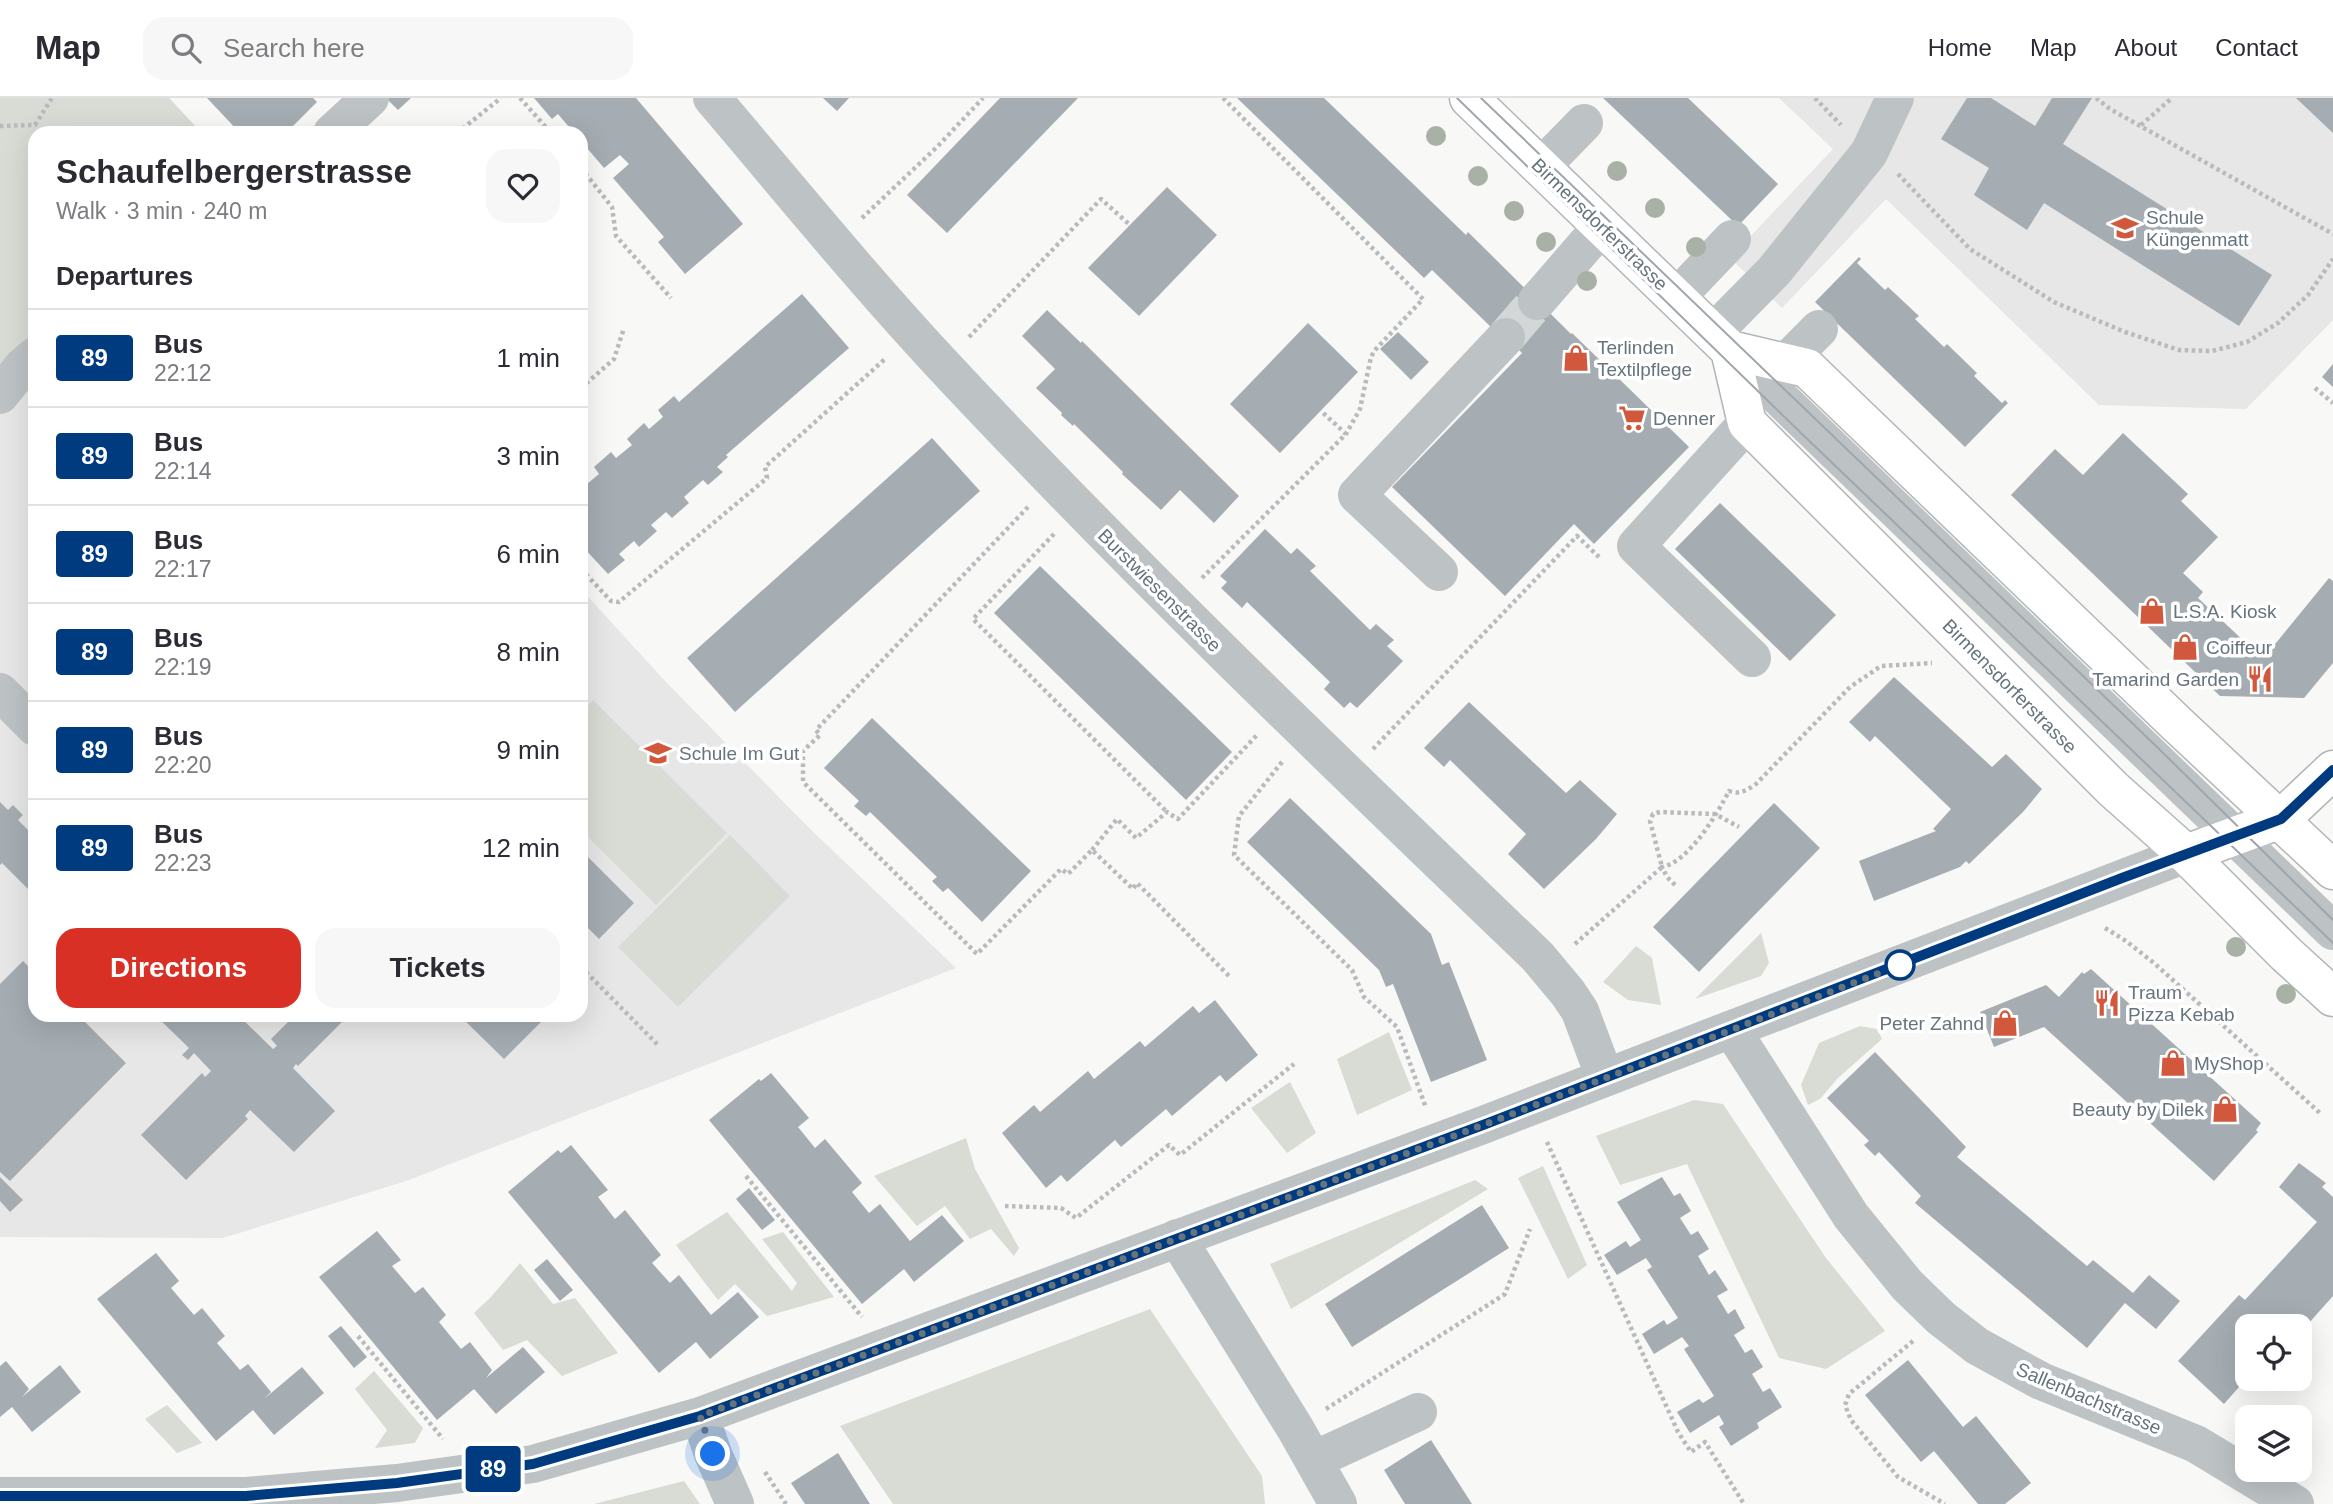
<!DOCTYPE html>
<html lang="en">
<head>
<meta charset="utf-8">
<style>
	:root { --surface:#fff; --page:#f7f7f7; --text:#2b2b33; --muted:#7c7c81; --line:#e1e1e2; --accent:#d93025 }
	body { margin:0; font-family:Helvetica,sans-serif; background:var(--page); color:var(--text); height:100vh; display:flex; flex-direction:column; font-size:26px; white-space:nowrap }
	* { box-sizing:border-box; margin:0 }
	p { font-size:23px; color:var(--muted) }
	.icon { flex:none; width:38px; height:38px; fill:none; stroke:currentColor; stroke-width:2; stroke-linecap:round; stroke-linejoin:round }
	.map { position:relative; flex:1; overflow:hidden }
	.details { position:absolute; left:28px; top:28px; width:560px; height:896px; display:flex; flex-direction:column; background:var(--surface); border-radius:21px; box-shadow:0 7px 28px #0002 }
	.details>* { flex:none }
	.badge { padding:0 14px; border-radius:5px; font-size:24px; line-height:46px }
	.controls { position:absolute; left:2235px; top:1216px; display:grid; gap:14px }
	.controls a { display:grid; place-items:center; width:77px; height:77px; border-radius:14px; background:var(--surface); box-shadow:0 7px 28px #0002; font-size:35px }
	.you { position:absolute; width:35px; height:35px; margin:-18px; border:5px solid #fff; border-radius:50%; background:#1a73e8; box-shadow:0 0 0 10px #1a73e833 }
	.map>.badge { position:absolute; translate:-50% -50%; box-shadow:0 0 0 4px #fff }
	h2 { padding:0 28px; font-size:26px; line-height:63px }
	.round { display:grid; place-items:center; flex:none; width:74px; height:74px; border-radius:21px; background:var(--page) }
	.headline { display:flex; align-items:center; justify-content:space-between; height:119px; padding:0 28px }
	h1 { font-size:33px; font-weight:800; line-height:52px }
	.primary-button { display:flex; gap:14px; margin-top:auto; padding:14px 28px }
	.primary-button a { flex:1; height:80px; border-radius:21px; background:var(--accent); color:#fff; font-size:28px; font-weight:800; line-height:80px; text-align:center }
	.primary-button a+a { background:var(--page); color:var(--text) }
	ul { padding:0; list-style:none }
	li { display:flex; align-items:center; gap:21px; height:98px; padding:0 28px; border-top:2px solid var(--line) }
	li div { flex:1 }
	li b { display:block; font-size:26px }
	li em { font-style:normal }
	li .badge { min-width:77px; font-weight:700; text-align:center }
	header { display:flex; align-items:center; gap:42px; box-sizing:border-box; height:98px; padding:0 35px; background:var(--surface); border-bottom:2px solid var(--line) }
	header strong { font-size:33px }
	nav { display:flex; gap:38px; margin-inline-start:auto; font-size:24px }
	.search { width:490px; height:63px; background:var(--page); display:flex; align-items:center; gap:18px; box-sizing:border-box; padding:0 24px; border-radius:21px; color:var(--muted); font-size:26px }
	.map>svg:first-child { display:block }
	.built { fill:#e6e7e6 }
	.green { fill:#d8dcd5 }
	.building { fill:#a5adb2 }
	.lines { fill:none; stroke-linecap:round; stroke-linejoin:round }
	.minor-tunnel { stroke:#d4d7d8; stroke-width:38; stroke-dasharray:38 19; stroke-linecap:butt }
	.major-casing { stroke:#b1b6b9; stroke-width:41 }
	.path { stroke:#b8bbbe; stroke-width:4.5; stroke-dasharray:3.5 3.5; stroke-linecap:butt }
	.minor { stroke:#bdc2c5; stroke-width:38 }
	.major { stroke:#fff; stroke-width:38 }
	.tram { stroke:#a0a6ab; stroke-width:2 }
	.tree { fill:#a9b0a6 }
	.line-casing { stroke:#fff; stroke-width:16 }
	.line { stroke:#003b80; stroke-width:10 }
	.walk { stroke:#66747d; stroke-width:7; stroke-dasharray:0 12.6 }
	.stop-dot { fill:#fff; stroke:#003b80; stroke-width:3.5 }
	.labels { text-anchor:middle; stroke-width:7; stroke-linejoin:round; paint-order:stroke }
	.poi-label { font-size:19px; fill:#66747d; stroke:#fff; text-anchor:start }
	.street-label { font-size:19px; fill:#66747d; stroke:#fff }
</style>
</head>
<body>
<header>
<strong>Map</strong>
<div class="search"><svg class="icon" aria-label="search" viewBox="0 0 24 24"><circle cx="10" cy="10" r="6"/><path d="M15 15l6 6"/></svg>Search here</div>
<nav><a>Home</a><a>Map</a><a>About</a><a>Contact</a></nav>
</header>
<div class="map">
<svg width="2333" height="1406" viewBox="0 0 2333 1406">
	<rect width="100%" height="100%" fill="#f8f8f6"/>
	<!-- built -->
	<path class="built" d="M1779,0H2333V222L2246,311L2099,307L1886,101L1782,210L1730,160L1833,51Z
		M35,272V917H581V491L664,582L808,729L956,870L409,1082L223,1140L0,1139V310Z"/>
	<!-- green -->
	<path class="green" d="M0,0H169L202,35H35V241L0,277Z
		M593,602L727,735L656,807L581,732V614Z
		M730,737L790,798L678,909L618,849Z
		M1761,835L1769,865L1761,878L1695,901Z
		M1636,848L1652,860L1661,907L1628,902L1603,884Z
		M1860,928L1877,931L1882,941L1838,980L1820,1001L1808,1007L1801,987L1819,945Z
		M1389,934L1412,992L1357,1017L1337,961Z
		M1290,984L1316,1035L1287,1055L1251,1010Z
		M1694,1002L1723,1006L1826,1160L1885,1233L1826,1271L1779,1260L1687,1066L1620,1087L1596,1038Z
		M966,1040L975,1071L1019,1150L1014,1158L991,1131L970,1141L945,1108L917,1128L874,1078Z
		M1543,1068L1587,1167L1568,1181L1518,1080Z
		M1475,1082L1488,1091L1291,1211L1270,1166Z
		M727,1114L792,1193L797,1185L762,1141L783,1134L834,1199L767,1218L735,1186L718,1202L676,1147Z
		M520,1165L553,1206L575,1200L618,1255L562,1278L527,1242L503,1252L474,1215L490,1200Z
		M1150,1211L1262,1378L1265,1406H893L840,1328Z
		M374,1273L423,1330L415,1345L375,1350L387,1332L355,1291Z
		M167,1307L202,1345L177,1355L145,1321Z
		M684,1383L700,1406H594Z"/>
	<!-- building -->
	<path class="building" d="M207,0H313L317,4L286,35H240Z
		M386,0H411L398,12Z
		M534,0H636L743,126L685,176L658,144L664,139L613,80L629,66L620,57L604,70L581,43V35H574L558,16L552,21Z
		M823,0H849L837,13Z
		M1000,0H1078L947,135L907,97Z
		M1237,0H1324L1466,137L1468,134L1571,236L1572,235L1689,349L1594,446L1574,426L1505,498L1392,389L1522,255L1494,227L1492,230L1432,172L1424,180Z
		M1603,0H1688L1778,86L1738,128Z
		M1967,0H1991L2035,28L2052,0H2092L2063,46L2272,177L2239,228L2044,105L2027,132L1974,97L1989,70L1941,41Z
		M2296,0H2333V35Z
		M1167,89L1217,137L1139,218L1088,170Z
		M1859,159L1861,161L1857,165L1885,192L1888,189L1919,218L1915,221L1944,249L1947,246L1977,275L1974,278L2002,305L2005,302L2008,305L1965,349L1815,204Z
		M802,196L849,250L726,357L728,359L717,369L723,374L708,387L703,382L684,399L689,405L672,420L666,414L651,427L657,433L639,449L634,443L619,456L625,462L608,476L583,449L581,450V391L599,376L594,369L611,354L616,360L632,347L627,341L644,325L649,331L663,319L658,312L674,298L679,304Z
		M1047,212L1081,245L1082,243L1239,398L1214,425L1180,392L1161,412L1122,376L1123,374L1074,326L1073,328L1061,317L1062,315L1036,290L1055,271L1022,238Z
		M1308,225L1358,274L1280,355L1230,306Z
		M1398,234L1429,264L1411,282L1380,251Z
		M2333,266V289L2322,279Z
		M2123,335L2188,396L2181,403L2218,439L2183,475L2203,494L2198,500L2246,545H2276L2329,480L2333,483V565L2304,600L2220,598L2011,397L2055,351L2083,377Z
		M932,340L980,393L735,614L687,560Z
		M1720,405L1836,517L1790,563L1675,451Z
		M1265,431L1291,456L1297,450L1316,468L1310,473L1370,532L1376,526L1394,542L1387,548L1403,563L1357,610L1350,604L1344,610L1324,591L1330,584L1247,504L1242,510L1221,490L1227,484L1220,478Z
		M1040,468L1232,654L1186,702L994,515Z
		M1894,579L1992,669L2006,656L2042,691L2023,714L1969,766L1966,763L1960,769L1874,803L1859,763L1936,733L1933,731L1951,711L1875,638L1870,644L1849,624Z
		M1469,604L1566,695L1580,682L1617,716L1596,741L1544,791L1508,756L1526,736L1450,662L1444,669L1424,650Z
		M872,620L1031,773L982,824L948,790L943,794L932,783L937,779L870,714L866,718L854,708L859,703L824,670Z
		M1290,700L1431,836L1442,867L1449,864L1487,962L1431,984L1393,886L1386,889L1379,872L1247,744Z
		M0,704L8,712L13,707L23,717L18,722L31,735L35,731V798L2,765L0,767Z
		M1774,705L1820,750L1699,874L1653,829Z
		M581,752L634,805L599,841L581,823Z
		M23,863L35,875V917H78L126,965L10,1083L0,1074V886Z
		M2091,871L2261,1025L2256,1032L2258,1034L2214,1083L2044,929L1994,949L1980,914L2046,887L2059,899L2082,874L2084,876Z
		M1215,902L1258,957L1226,984L1220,977L1172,1018L1166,1011L1121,1049L1115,1042L1067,1084L1061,1077L1046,1090L1002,1035L1034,1007L1040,1014L1088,973L1094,981L1140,943L1145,949L1193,908L1199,915Z
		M155,917H238L273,951L277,948L271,941L295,917H349L298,968L296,966L293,970L335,1013L294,1054L250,1012L245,1018L248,1021L186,1082L141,1037L202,975L205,979L211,973L194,955L188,962L182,957L189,950Z
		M459,917H548L504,961Z
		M1875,954L1966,1049L1957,1059L2087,1168L2093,1162L2133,1195L2149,1177L2180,1203L2156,1231L2125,1205L2087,1250L1915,1105L1921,1098L1879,1054L1875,1058L1864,1047L1869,1043L1827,1000Z
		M771,975L809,1020L798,1029L815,1050L825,1041L862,1085L852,1094L869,1115L880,1106L910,1143L942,1117L964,1143L914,1184L904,1171L862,1206L709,1022L759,981L761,983Z
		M571,1047L608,1092L598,1099L615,1121L625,1112L661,1157L652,1165L670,1185L679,1177L711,1217L738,1194L759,1219L710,1261L696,1244L659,1275L508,1094L558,1052L561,1055Z
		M2299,1065L2326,1085L2322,1089L2333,1099V1198L2300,1235V1228H2247V1280L2224,1306L2178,1263L2239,1197L2245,1202L2317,1124L2279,1089Z
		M0,1079L23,1102L10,1114L0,1103Z
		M1662,1079L1674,1098L1680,1095L1691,1113L1680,1120L1691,1137L1698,1133L1709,1151L1698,1158L1709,1177L1715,1172L1728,1192L1717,1198L1728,1216L1735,1211L1745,1230L1734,1237L1745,1255L1752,1251L1763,1269L1752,1276L1763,1294L1770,1290L1782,1309L1757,1325L1759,1330L1731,1348L1719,1329L1724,1326L1719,1317L1690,1335L1677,1314L1699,1301L1703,1305L1714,1298L1684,1251L1689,1248L1682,1239L1654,1256L1642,1236L1664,1222L1667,1227L1678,1220L1647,1172L1652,1169L1646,1160L1617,1177L1604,1157L1626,1143L1630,1149L1641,1142L1617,1104Z
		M749,1090L775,1122L762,1132L736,1101Z
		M1482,1107L1509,1150L1352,1249L1325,1206Z
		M377,1133L401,1162L392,1168L415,1195L423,1189L446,1217L439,1224L461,1251L470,1244L492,1272L486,1280L523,1249L545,1274L496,1316L474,1291L437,1322L319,1179Z
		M156,1155L179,1183L171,1190L194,1217L202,1210L225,1238L217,1245L240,1272L248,1266L271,1294L264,1301L302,1269L324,1295L274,1337L253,1312L216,1343L97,1201Z
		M547,1161L573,1192L560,1203L534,1172Z
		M341,1228L367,1259L354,1270L328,1238Z
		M1908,1262L1963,1329L1976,1318L2031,1385L2005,1406H1978L1934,1353L1921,1364L1865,1297Z
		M6,1263L29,1291L22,1299L60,1267L81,1294L32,1334L12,1309L0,1319V1268Z
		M1431,1342L1472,1406H1405L1384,1372Z
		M838,1355L870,1406H805L791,1385Z"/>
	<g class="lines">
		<!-- minor-tunnel -->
		<path class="minor-tunnel" d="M1506,239L1537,203"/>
		<defs>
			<path id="major" d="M1469,0L1730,252L1807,270L2177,626L2333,772
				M1730,252L1747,325L2113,691L2186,756L2286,856L2333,899
				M2186,756L2281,721L2333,672"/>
		</defs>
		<!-- major casing -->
		<use href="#major" class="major-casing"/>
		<!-- path -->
		<path class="path" d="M520,0L551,35
			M1223,0L1423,201L1375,252L1371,259L1360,311L1346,336
			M1815,0L1841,27
			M2096,0L2110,11L2333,136
			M2141,27L2172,0
			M0,28L35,27L52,0
			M457,35L501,0
			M581,70L612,109L616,138L671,200
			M1898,76L1970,151L2054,204L2125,234L2179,252L2212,253L2247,244L2278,225L2308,197L2333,161
			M862,120L937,49L983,0
			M969,239L1101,101L1130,127
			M581,290L614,261L624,230
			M2315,290L2333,305
			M1028,409L816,632L820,637L803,653V684L977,856L1061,771L1068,776L1092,752L1133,791L1137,785L1231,880
			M1054,436L973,521L1167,714
			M581,471L611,503L619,504L767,380L765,369L885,261
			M1202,480L1346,336L1321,313
			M1373,651L1577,438L1599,459
			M1282,664L1239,718L1234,757L1352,872L1364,899L1397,929L1426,1010
			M1092,752L1117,721L1136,740L1167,714L1178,721L1257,637
			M1675,787L1667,779L1662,769C1689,764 1717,716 1729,693C1740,697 1747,692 1756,686L1850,589L1881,568L1932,565
			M2105,830L2126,843L2154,865L2321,1016
			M1575,846L1662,769L1650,723L1653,716L1660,714L1715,716L1739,729
			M581,869L659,948
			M1547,1044L1678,1334L1691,1354L1705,1344L1744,1406
			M746,1078L862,1219
			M1005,1108L1061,1110L1076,1120L1169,1047L1180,1057L1294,966
			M358,1238L443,1341
			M1913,1243L1849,1296L1845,1307L1851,1322L1898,1379L1945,1406
			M1326,1311L1505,1196L1530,1131
			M765,1374L786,1406"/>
		<!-- minor -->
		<path class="minor" d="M712,0C787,88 860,178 939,263C1131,469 1335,664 1538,859L1568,895L1580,913L1605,980
			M332,35L370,0
			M1541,69L1584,25
			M1676,200L1732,141
			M1537,203L1602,128
			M1713,235L1774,173L1869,55L1895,0
			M1730,252L2333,833
			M1785,265L1819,231
			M0,297L23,268L35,258
			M1747,325L1636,448L1752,560
			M1439,474L1357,397L1506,239
			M0,594L35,629
			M1732,932L1851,1118L1907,1187L1941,1220L1977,1248L2041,1283L2196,1346L2295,1406
			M1177,1140L1295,1330L1338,1406
			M700,1318L713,1356L735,1406
			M1314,1362L1418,1314
			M0,1398H246L397,1385L533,1366L700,1318L1483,1027L2186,756"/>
		<!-- major -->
		<use href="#major" class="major"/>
		<!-- tram -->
		<path class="tram" d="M1457,0L1800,334L2333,845
			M1481,0L2156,648L2333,822"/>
	</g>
	<!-- trees -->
	<g class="tree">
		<circle cx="1436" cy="38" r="10"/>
		<circle cx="1617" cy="73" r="10"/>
		<circle cx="1478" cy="78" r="10"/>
		<circle cx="1655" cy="110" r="10"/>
		<circle cx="1514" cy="113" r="10"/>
		<circle cx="1546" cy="144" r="10"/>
		<circle cx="1696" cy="149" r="10"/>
		<circle cx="1587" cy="183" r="10"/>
		<circle cx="2236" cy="849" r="10"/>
		<circle cx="2286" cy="896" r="10"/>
	</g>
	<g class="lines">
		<defs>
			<path id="line" d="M0,1398H246L397,1385L533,1366L700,1318L1483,1027L2122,780L2281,721L2333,672"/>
		</defs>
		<!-- line casing -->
		<use href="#line" class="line-casing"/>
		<!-- line -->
		<use href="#line" class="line"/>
		<!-- walk -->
		<path class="walk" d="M713,1356L700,1318L1483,1027L1900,867"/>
	</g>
	<!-- icons -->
	<defs>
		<symbol id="school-bare" viewBox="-9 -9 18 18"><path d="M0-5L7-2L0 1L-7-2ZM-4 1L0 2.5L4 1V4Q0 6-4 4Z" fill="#d1583d" stroke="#fff" stroke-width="2.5" paint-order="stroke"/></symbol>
		<symbol id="shop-bare" viewBox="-9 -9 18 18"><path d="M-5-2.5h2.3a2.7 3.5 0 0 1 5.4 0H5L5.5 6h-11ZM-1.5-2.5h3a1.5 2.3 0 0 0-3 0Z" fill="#d1583d" stroke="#fff" stroke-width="2.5" paint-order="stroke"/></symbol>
		<symbol id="supermarket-bare" viewBox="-9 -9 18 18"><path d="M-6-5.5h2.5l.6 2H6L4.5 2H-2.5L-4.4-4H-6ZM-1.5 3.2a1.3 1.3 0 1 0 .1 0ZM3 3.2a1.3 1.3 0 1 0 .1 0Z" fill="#d1583d" stroke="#fff" stroke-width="2.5" paint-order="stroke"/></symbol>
		<symbol id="restaurant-bare" viewBox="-9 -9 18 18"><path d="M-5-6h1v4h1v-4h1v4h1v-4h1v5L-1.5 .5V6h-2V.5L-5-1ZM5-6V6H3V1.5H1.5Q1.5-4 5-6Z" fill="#d1583d" stroke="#fff" stroke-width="2.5" paint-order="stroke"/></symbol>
	</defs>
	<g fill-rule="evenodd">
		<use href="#school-bare" x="2106" y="111" width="38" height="38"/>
		<use href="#shop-bare" x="1557" y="241" width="38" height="38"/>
		<use href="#supermarket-bare" x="1613" y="301" width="38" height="38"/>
		<use href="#shop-bare" x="2133" y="494" width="38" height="38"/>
		<use href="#shop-bare" x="2166" y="530" width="38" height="38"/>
		<use href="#restaurant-bare" x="2241" y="562" width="38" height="38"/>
		<use href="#school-bare" x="639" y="636" width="38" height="38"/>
		<use href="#restaurant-bare" x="2088" y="886" width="38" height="38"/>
		<use href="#shop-bare" x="1986" y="906" width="38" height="38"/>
		<use href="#shop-bare" x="2154" y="946" width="38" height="38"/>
		<use href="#shop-bare" x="2206" y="992" width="38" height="38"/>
	</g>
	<!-- markers -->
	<circle class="stop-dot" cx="1900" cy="867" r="14"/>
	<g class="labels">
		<!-- poi labels -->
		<g class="poi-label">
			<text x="2146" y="126">Schule<tspan x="2146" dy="22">Küngenmatt</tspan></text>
			<text x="1597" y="256">Terlinden<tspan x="1597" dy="22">Textilpflege</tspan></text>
			<text x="1653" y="327">Denner</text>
			<text x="2173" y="520">L.S.A. Kiosk</text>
			<text x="2206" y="556">Coiffeur</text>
			<text x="2239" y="588" text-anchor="end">Tamarind Garden</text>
			<text x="679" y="662">Schule Im Gut</text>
			<text x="2128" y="901">Traum<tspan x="2128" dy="22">Pizza Kebab</tspan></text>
			<text x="1984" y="932" text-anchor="end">Peter Zahnd</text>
			<text x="2194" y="972">MyShop</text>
			<text x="2204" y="1018" text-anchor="end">Beauty by Dilek</text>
		</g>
		<!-- street labels -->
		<g class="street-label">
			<text transform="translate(1600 126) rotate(44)" y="7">Birmensdorferstrasse</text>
			<text transform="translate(1160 492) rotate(45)" y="7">Burstwiesenstrasse</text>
			<text transform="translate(2010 588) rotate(45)" y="7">Birmensdorferstrasse</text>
			<text transform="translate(2089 1300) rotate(23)" y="7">Sallenbachstrasse</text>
		</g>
	</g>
</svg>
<div class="controls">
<a><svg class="icon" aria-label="locate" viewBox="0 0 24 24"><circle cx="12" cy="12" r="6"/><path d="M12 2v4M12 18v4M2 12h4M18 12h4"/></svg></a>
<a><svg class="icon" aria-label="layers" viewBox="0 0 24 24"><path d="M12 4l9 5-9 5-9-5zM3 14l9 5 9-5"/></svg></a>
</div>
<div class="you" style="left:713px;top:1356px"></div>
<b class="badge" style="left:493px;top:1371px;background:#003b80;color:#fff">89</b>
<section class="details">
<div class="headline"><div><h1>Schaufelbergerstrasse</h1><p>Walk · 3 min · 240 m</p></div><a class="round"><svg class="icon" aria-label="heart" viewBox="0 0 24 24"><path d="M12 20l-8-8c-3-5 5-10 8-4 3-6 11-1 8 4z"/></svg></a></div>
<h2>Departures</h2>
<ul>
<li><span class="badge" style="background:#003b80;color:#fff">89</span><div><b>Bus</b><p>22:12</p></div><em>1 min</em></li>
<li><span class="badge" style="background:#003b80;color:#fff">89</span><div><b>Bus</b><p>22:14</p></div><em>3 min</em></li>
<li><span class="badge" style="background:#003b80;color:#fff">89</span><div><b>Bus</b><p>22:17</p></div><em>6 min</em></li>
<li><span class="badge" style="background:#003b80;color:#fff">89</span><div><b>Bus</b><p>22:19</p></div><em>8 min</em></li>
<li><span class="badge" style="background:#003b80;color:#fff">89</span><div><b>Bus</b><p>22:20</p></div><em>9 min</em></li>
<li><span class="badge" style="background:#003b80;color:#fff">89</span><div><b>Bus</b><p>22:23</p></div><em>12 min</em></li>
</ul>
<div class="primary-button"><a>Directions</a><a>Tickets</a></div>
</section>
</div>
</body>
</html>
